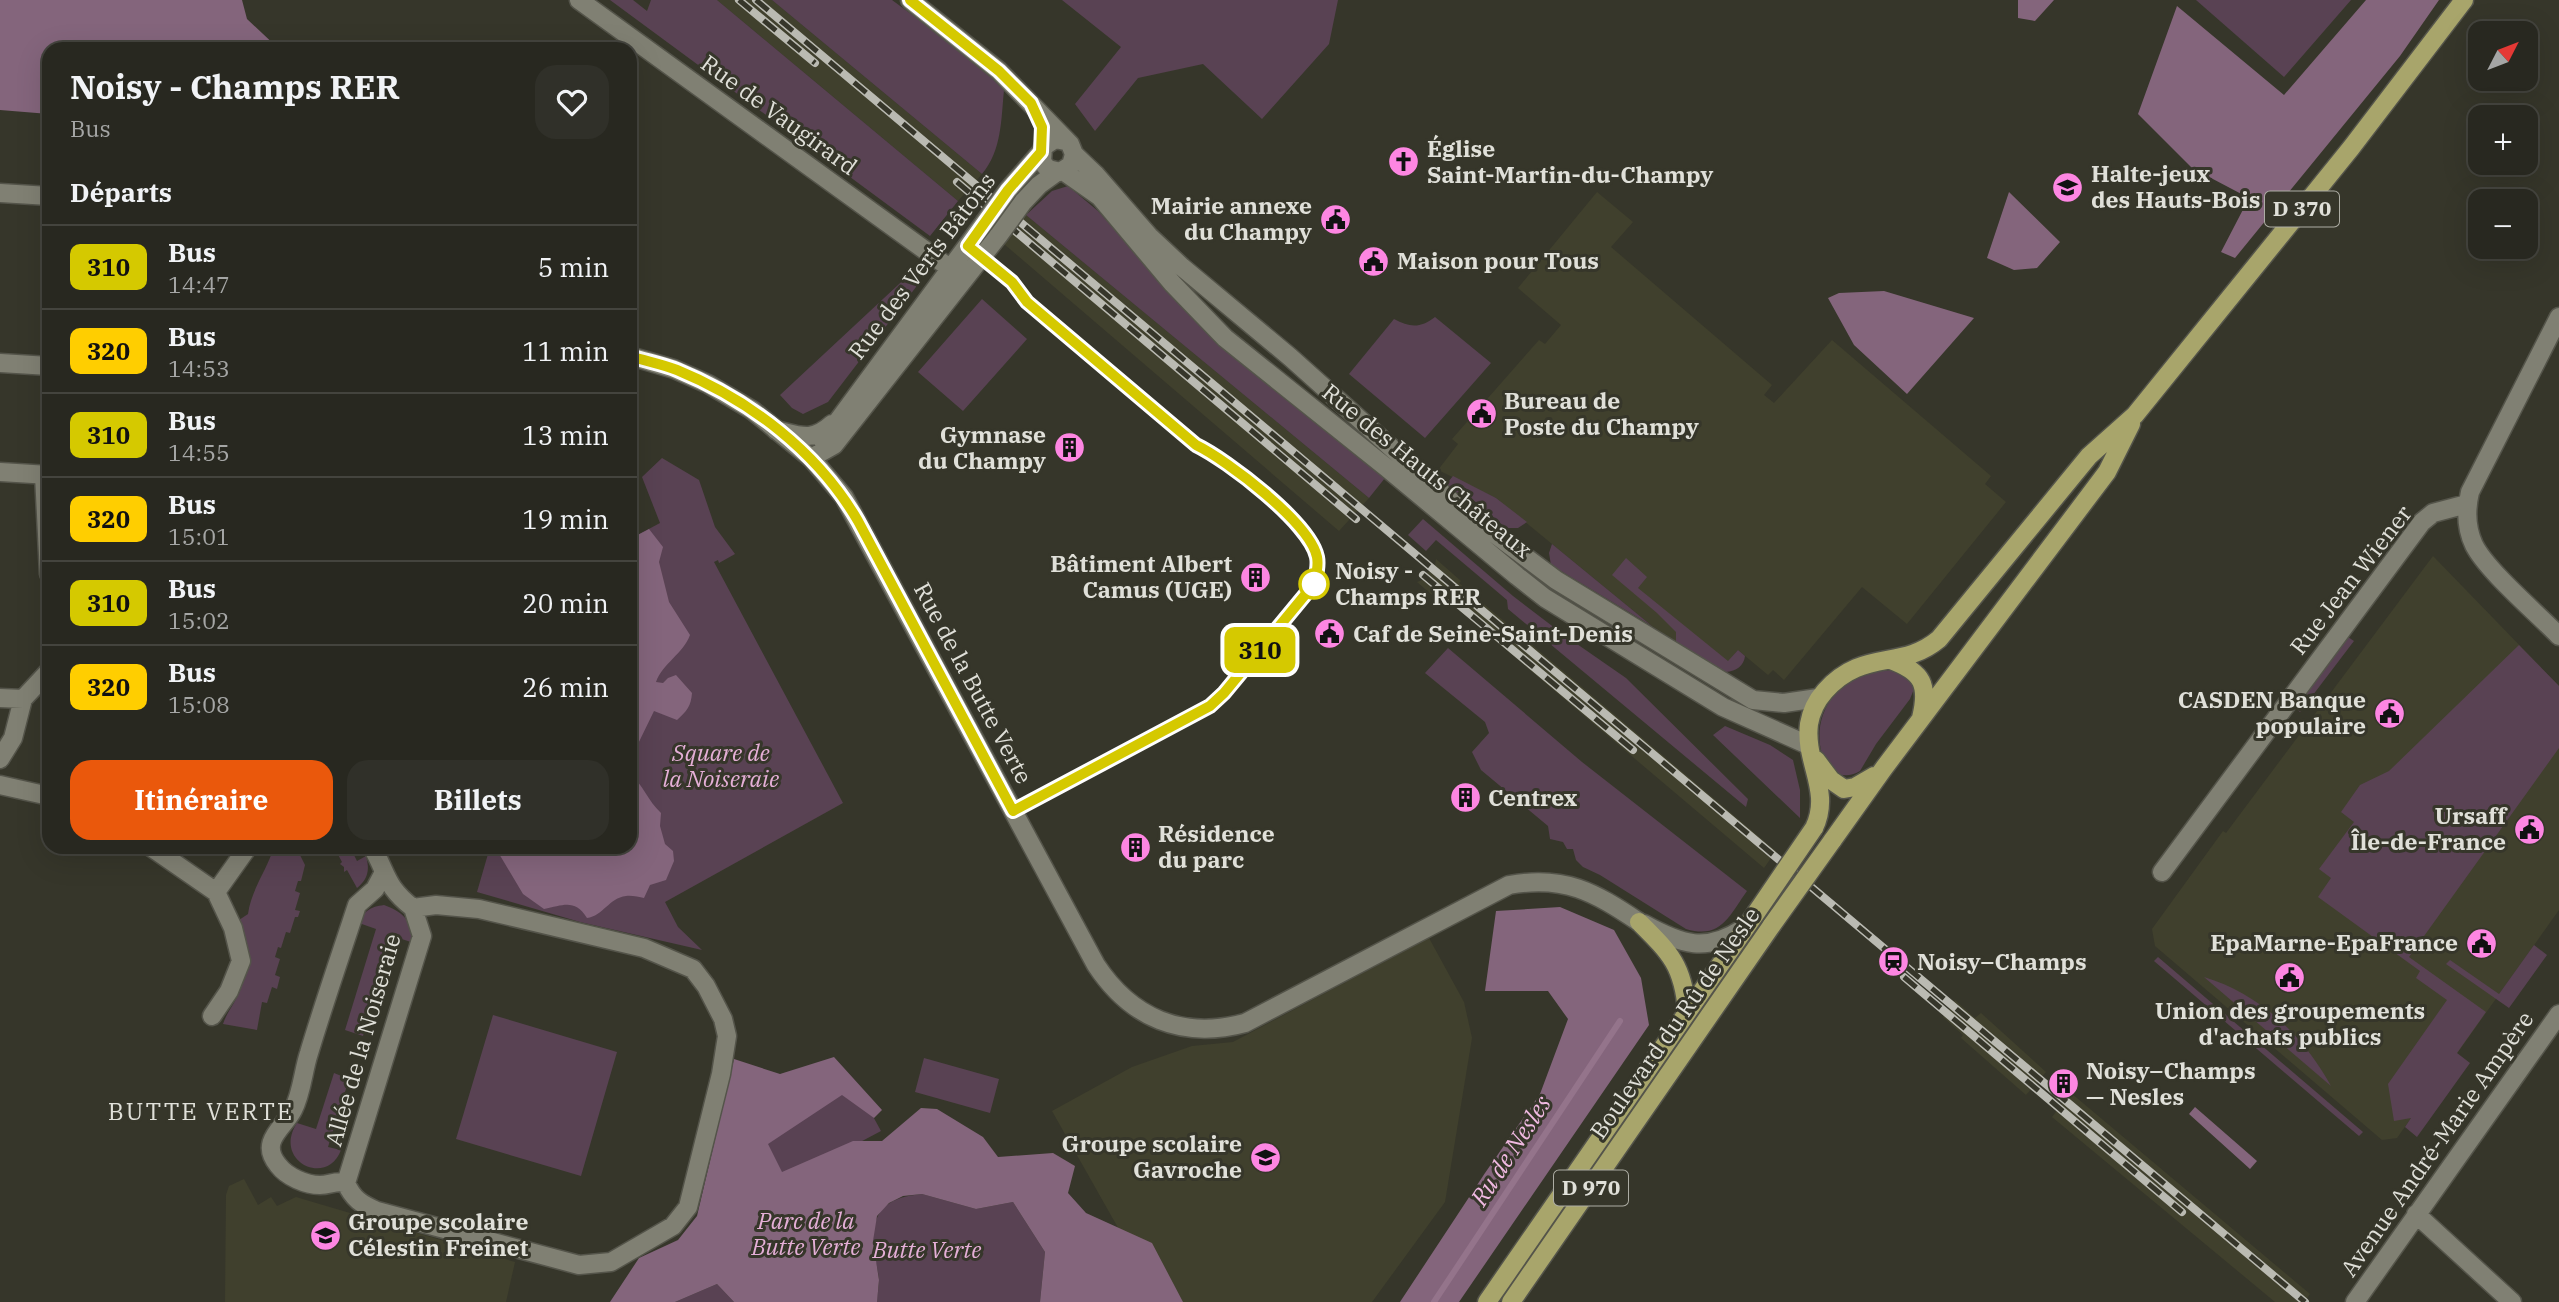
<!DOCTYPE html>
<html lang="fr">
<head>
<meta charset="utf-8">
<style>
	:root { --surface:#282820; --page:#303029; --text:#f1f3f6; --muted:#a5a6a5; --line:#44443e; --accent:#ea580c }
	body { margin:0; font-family:"IBM Plex Serif",serif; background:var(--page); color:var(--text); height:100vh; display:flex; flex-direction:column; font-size:26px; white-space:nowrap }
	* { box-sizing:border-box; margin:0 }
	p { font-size:23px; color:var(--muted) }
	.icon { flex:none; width:38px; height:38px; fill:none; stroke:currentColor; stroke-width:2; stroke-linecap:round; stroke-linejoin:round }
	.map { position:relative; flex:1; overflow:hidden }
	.drawer { position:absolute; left:42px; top:42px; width:595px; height:812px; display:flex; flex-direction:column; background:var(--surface); border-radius:21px; box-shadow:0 7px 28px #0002,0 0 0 2px var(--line) }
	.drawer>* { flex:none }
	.badge { padding:0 14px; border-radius:10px; font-size:24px; line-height:46px }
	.needle { width:46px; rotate:48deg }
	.controls { position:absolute; left:2468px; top:21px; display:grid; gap:14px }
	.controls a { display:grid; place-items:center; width:70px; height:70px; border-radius:14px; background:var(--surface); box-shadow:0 7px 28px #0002,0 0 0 2px var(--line); font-size:35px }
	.map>.badge { position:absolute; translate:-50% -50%; box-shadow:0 0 0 4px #fff }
	h2 { padding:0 28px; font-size:26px; line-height:63px }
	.round { display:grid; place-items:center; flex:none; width:74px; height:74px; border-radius:21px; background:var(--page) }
	.summary { display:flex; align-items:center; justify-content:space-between; height:119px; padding:0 28px }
	h1 { font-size:33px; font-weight:700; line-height:52px }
	.button { display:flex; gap:14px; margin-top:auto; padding:14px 28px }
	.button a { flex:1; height:80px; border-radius:21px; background:var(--accent); color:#fff; font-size:28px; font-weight:700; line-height:80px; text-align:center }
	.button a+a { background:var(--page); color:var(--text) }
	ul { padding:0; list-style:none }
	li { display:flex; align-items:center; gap:21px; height:84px; padding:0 28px; border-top:2px solid var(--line) }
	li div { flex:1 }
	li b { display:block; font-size:26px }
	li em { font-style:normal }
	li .badge { min-width:77px; font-weight:700; text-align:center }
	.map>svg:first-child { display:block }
	.built { fill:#40402d }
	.green { fill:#594253 }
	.forest { fill:#84657c }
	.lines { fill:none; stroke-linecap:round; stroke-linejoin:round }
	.stream { stroke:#94748b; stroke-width:6 }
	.street-casing { stroke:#54544a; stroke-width:21 }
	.secondary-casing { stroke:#54544a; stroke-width:21 }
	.primary-casing { stroke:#54544a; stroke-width:21 }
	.street { stroke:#808073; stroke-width:18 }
	.secondary { stroke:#808073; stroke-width:18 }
	.primary { stroke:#a8a56b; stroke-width:18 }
	.rail-casing { stroke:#babab2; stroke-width:8 }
	.rail { stroke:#36362a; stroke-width:5; stroke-dasharray:16; stroke-linecap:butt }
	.street-bridge-casing { stroke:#54544a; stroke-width:21; stroke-linecap:butt }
	.primary-bridge-casing { stroke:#54544a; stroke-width:21; stroke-linecap:butt }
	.street-bridge { stroke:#808073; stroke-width:18 }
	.primary-bridge { stroke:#a8a56b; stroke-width:18 }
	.line-casing { stroke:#fff; stroke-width:16 }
	.line { stroke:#d5c900; stroke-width:10 }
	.stop-dot { fill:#fff; stroke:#d5c900; stroke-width:3.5 }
	.labels { text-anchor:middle; stroke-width:6; stroke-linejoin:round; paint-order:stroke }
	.shield { fill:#36362a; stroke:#adada4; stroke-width:2 }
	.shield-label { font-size:21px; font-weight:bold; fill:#e0e0d9 }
	.street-label { font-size:23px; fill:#e0e0d9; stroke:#36362a }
	.poi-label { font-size:23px; font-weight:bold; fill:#e0e0d9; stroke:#36362a; text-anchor:start }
	.stop-label { font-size:23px; font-weight:bold; fill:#e0e0d9; stroke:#36362a; text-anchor:start }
	.park-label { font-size:23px; font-style:italic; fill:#e5afd7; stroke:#36362a }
	.neighbourhood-label { font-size:24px; letter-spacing:2px; fill:#e0e0d9; stroke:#36362a }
	.water-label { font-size:24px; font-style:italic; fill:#f0b9e1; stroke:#36362a }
</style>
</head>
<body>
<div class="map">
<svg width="2559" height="1302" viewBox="0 0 2559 1302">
	<rect width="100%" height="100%" fill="#36362a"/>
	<!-- built -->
	<path class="built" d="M717,0H772L982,174L958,201Z
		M1597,192L1633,222L1611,247L1772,385L1764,395L1774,403L1832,340L1991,476L1985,484L2006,502L1907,624L1862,587L1784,680L1773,670L1768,675L1738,650L1721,670L1652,626L1496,498L1438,470L1458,444L1452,439L1539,340L1545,344L1561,325L1518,288Z
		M1026,215L1369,498L1339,531L1004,244Z
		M2433,556L2559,686V910L2397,1138L2382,1140L2155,946L2152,929L2223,831L2226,833Z
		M1436,559L1461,581L1459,583L1776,851L1764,868L1452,604L1447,608L1417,582L1422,580L1423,574L1429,572V566L1435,565Z
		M1429,938L1464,1002L1472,1038L1445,1202L1372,1302H1175L1121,1233L1052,1111L1132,1067L1192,1046L1233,1042Z
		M1955,1000L1975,1018L1981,1013L2046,1072L2026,1095L1961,1038L1963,1035L1943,1017Z
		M2071,1093L2310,1294L2304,1302H2275L2052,1117Z
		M244,1179L258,1205L271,1197L277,1206L296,1197L515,1262L506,1302H225L226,1195L229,1186Z"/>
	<!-- green -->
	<path class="green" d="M610,0H633L647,11L651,0H717L958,201L930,236Z
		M772,0H892L972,59L1004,90C1001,120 1002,150 982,174Z
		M1062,0H1338L1329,44L1262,119L1203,64L1138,78L1095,131L1075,104L1121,47Z
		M2196,0H2351L2284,77Z
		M1068,186L1098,211L1197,322L1385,478L1369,498L1026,215L1052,191Z
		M918,269L916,287L828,402L803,414L792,408L780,395L913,271Z
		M982,299L1027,339L963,411L918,372Z
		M1435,317L1491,363L1425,438L1349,374L1394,319C1410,328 1421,328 1435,317Z
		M662,458L699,480L715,527L735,554L719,563L718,560L714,562L843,803L665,902L678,927L702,950L580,922L477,892L490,847H630V539L660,523L642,477Z
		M1453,476L1496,498L1527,522L1518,528H1506L1471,498L1444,487Z
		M1423,519L1513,596L1564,635L1626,678L1748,799L1746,807L1508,609L1507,600L1436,540L1426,551L1408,535Z
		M1552,544L1652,626L1551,565L1549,553Z
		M1626,558L1647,577L1638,588L1728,661L1738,650L1745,656C1744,666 1736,671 1726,672L1676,642V632L1657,613L1612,575Z
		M2348,637L2354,641L2300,712L2295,708Z
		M2519,645L2559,686V748L2409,957L2486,1012L2457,1053L2470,1063L2417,1137L2405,1127L2411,1118L2394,1121L2388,1084L2447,1000L2416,978L2420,971L2318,897L2331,878L2319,869L2354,822L2341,812L2360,785L2389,771Z
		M1448,648L1582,762L1747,891C1730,914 1722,940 1686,929L1600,875L1583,867L1576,860L1573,849H1567L1563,842L1550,839L1548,826L1481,770L1472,752L1489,733L1485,722L1425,673Z
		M1893,670L1898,671L1912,682L1914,689L1910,699L1876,744L1860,771C1811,800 1790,674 1893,670Z
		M1725,726L1770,745L1793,760L1800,790V818L1713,735Z
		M274,847H301L297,849L305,865L301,881H298L295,891L300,893L295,910L300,911L298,917H295L290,933L286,932L281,948L278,947L275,957L280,959L275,975L280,977L277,989L272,987L267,1003L262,1002L257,1030L223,1024C227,1011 237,1001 241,988C248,965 245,942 239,920L248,914C251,890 267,870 274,847Z
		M334,847H350L357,861L366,856C370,870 368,879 357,888L347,870L344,872V867L340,864L342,862Z
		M384,905C403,912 413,921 411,942L392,936L363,1036L345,1030L376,929L359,923C365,910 370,907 384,905Z
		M2534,945L2547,955L2509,1008L2446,964L2450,960L2499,994Z
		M2158,957L2363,1132L2359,1136L2154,961Z
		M2204,977C2260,994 2303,1035 2331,1086Z
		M493,1015L617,1052L581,1176L456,1139Z
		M924,1058L999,1079L990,1113L915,1092Z
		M334,1073L349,1079L328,1147L341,1150C327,1188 272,1161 297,1123L316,1129Z
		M852,1078L881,1131L770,1190L742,1138Z
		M922,1194L976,1209L1013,1202L1045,1252L1040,1302H877C877,1295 879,1287 879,1280C878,1267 873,1254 873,1241C873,1207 891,1197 922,1194Z
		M717,1284L734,1302H675Z"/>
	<!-- forest -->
	<path class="forest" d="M0,0H242L247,19L279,49H49V114L0,110Z
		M2018,0H2054L2035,21L2018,18Z
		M2366,0H2439L2400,56L2235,258L2221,252L2249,198L2192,168L2138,114L2177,6L2284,95Z
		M2009,192L2060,242L2037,268L2014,270L1987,258Z
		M1884,291L1974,318L1907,394L1854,345L1828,298L1839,293Z
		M649,529L663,547L659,562L669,602L690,635C683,654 663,663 656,682L663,683L668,678L676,675L692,693C691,706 687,711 677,720L654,711L636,748L630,752V539Z
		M630,773C643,785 648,801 661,813L660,826L665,844L673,851L674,861L666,880L650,885L644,898C639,897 631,895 626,896C609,898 603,916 587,918C575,899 564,905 544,909L523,894L495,847H630Z
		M1560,907L1614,930L1641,978L1649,1025L1459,1302H1400L1485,1173L1540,1094L1568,1019L1548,991H1485L1496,911Z
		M834,1057L882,1110L874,1118L842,1095L768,1144L782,1172L853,1141H882L921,1108L937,1109L983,1137L998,1157L1053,1153L1075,1166L1068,1193L1086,1213L1152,1243L1183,1302H1040L1045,1252L1013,1202L976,1209L922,1194L903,1196L889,1203L877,1216L873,1241L879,1280L877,1302H734L717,1284L675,1302H610L639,1258L678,1240L697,1216L734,1059L780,1074Z
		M2195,1107L2257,1161L2250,1169L2189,1114Z"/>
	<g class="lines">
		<!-- stream -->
		<path class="stream" d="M1434,1302L1620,1021"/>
		<defs>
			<path id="street" d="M579,0L951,269
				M1008,190L1041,152
				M0,193L49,196
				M1023,202L1039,185L1057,172
				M2559,317L2470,492C2466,509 2466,528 2474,545C2487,571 2537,613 2559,636
				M0,363L49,366
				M776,430C801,436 812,442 832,424
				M823,441L984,223
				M811,458L834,445L999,235
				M44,475L49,574
				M0,698L23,699
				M0,759L13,738L23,699L49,671
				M0,785L49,796
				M151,847L216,892L233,928L241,961L229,991L212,1016
				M372,847C388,875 385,886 413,908
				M2162,872L2422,522L2433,513L2467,504
				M216,892L248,847
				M436,905L479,909L644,948L693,969L706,986L723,1019L727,1036L721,1074L688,1207L673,1226L611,1262L579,1265L377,1211C361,1204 353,1199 346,1183L422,936L413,908Z
				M1644,924C1682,945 1706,953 1744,928
				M346,1183C336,1180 330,1185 320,1185C306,1185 287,1177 278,1165C258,1141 285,1127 293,1110C302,1093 303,1071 309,1053C324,1003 341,954 357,905L375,889L383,874
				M2416,1214L2512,1302
				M2355,1302L2559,1014"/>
			<path id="secondary" d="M910,0L999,71L1070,144L1074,154L1071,165L1060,172L1048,169L1042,162L1043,147L1055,139L1065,141
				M1074,154L1095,174L1149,236L1182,267L1290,357L1452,502L1556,580L1753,700L1784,703L1818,698
				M1063,171L1100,197L1172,283L1225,338L1387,468L1517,576L1545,598L1723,707L1808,745
				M630,356L674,369L708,384L752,410L811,458L844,497L1096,965C1131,1018 1182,1040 1245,1023L1509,885C1565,875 1594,892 1639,922
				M0,472L49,475"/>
			<path id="primary" d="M1891,660C1923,672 1929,685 1921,718
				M1816,760L1831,780L1844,789L1855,787L1874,776
				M1814,828C1832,791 1804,762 1809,724C1811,712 1817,700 1825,691C1863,648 1901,671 1939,639L2089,456L2135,415L2351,148L2464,0
				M1832,841L1884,768L2107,472L2131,424
				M1639,922C1670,953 1683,965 1687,1011
				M1487,1302L1756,913
				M1511,1302L1772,925"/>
		</defs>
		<!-- street casing -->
		<use href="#street" class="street-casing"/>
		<!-- secondary casing -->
		<use href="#secondary" class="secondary-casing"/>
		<!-- primary casing -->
		<use href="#primary" class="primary-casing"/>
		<!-- street -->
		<use href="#street" class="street"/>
		<!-- secondary -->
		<use href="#secondary" class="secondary"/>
		<!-- primary -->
		<use href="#primary" class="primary"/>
		<defs>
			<path id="rail" d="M739,0L815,63
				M756,0L2305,1302
				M957,182L1356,519
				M1423,575L1633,750
				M1904,977L2182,1212"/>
		</defs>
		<!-- rail casing -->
		<use href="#rail" class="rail-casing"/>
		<!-- rail -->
		<use href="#rail" class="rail"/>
		<defs>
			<path id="street-bridge" d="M984,223L1008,190
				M999,235L1023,202"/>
			<path id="primary-bridge" d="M1756,913L1814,828
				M1772,925L1832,841"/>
		</defs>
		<!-- street-bridge casing -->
		<use href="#street-bridge" class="street-bridge-casing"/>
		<!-- primary-bridge casing -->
		<use href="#primary-bridge" class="primary-bridge-casing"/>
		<!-- street-bridge -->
		<use href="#street-bridge" class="street-bridge"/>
		<!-- primary-bridge -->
		<use href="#primary-bridge" class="primary-bridge"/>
	</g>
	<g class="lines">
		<defs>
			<path id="line" d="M630,356C645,361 662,364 677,370C750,400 818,452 858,521L1013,811L1210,706L1224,693L1314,584C1316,575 1319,567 1317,557C1310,523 1227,460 1196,445L1027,302L1012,282L968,246L1008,190L1041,152L1042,127L1031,103L999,71L910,0"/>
		</defs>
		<!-- line casing -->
		<use href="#line" class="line-casing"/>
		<!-- line -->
		<use href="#line" class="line"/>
	</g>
	<!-- icons -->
	<defs>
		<symbol id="church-disc" viewBox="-11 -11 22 22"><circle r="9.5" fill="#fd86e2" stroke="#36362a"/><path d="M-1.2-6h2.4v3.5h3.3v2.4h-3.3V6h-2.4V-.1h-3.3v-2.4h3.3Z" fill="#111"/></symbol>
		<symbol id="school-disc" viewBox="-11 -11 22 22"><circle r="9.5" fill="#fd86e2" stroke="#36362a"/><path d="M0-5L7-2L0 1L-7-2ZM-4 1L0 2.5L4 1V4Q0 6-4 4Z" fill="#111"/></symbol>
		<symbol id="civic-disc" viewBox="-11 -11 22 22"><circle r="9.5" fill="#fd86e2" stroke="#36362a"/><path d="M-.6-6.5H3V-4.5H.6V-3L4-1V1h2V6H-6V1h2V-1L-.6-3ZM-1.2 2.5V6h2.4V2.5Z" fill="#111"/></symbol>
		<symbol id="building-disc" viewBox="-11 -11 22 22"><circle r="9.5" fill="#fd86e2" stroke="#36362a"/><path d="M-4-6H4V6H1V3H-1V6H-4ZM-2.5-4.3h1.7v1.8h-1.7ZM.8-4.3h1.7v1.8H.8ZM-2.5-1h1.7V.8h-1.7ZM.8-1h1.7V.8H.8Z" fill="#111"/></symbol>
		<symbol id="station-disc" viewBox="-11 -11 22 22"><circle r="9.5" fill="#fd86e2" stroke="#36362a"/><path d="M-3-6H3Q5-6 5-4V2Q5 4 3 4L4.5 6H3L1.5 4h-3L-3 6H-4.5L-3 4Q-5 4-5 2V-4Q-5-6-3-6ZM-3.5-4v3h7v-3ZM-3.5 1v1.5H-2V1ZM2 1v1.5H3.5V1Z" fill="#111"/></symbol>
	</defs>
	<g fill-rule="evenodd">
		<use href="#church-disc" x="1386" y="144" width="35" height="35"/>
		<use href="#school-disc" x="2050" y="170" width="35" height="35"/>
		<use href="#civic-disc" x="1318" y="202" width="35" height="35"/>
		<use href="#civic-disc" x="1356" y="244" width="35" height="35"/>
		<use href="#civic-disc" x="1464" y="396" width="35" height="35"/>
		<use href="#building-disc" x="1052" y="430" width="35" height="35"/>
		<use href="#building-disc" x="1238" y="560" width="35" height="35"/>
		<use href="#civic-disc" x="1312" y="616" width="35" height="35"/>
		<use href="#civic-disc" x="2372" y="696" width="35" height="35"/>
		<use href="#building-disc" x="1448" y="780" width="35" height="35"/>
		<use href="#civic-disc" x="2512" y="812" width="35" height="35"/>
		<use href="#building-disc" x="1118" y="830" width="35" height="35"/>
		<use href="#civic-disc" x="2464" y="926" width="35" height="35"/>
		<use href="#station-disc" x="1876" y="944" width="35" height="35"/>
		<use href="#civic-disc" x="2272" y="960" width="35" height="35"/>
		<use href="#building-disc" x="2046" y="1066" width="35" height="35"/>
		<use href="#school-disc" x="1248" y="1140" width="35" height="35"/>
		<use href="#school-disc" x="308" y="1218" width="35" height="35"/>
	</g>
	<!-- markers -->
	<circle class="stop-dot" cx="1314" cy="584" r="14"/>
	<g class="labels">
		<!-- shield labels -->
		<g class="shield">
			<rect x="2265" y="191.5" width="74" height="35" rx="5"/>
			<rect x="1554" y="1170.5" width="74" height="35" rx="5"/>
		</g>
		<g class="shield-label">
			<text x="2302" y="216">D 370</text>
			<text x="1591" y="1195">D 970</text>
		</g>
		<!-- street labels -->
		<g class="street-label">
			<text transform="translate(779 115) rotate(36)" y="8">Rue de Vaugirard</text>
			<text transform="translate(922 266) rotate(-53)" y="8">Rue des Verts Bâtons</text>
			<text transform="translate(1427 471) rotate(39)" y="8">Rue des Hauts Châteaux</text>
			<text transform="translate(2351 580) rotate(-52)" y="8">Rue Jean Wiener</text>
			<text transform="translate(973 683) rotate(62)" y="8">Rue de la Butte Verte</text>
			<text transform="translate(1675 1023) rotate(-55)" y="8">Boulevard du Rû de Nesle</text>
			<text transform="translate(363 1040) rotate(-74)" y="8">Allée de la Noiseraie</text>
			<text transform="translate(2437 1144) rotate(-55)" y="8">Avenue André-Marie Ampère</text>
		</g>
		<!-- poi labels -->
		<g class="poi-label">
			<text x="1427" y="157">Église<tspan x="1427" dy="26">Saint-Martin-du-Champy</tspan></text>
			<text x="2091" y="182">Halte-jeux<tspan x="2091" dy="26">des Hauts-Bois</tspan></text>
			<text x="1312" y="214" text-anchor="end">Mairie annexe<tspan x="1312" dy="26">du Champy</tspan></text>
			<text x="1397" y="269">Maison pour Tous</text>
			<text x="1504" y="409">Bureau de<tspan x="1504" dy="26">Poste du Champy</tspan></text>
			<text x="1046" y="443" text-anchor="end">Gymnase<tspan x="1046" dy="26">du Champy</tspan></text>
			<text x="1232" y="572" text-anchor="end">Bâtiment Albert<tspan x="1232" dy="26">Camus (UGE)</tspan></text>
			<text x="1353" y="642">Caf de Seine-Saint-Denis</text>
			<text x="2366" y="708" text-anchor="end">CASDEN Banque<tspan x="2366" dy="26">populaire</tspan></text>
			<text x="1488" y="806">Centrex</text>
			<text x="2506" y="824" text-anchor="end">Ursaff<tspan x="2506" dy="26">Île-de-France</tspan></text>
			<text x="1158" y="842">Résidence<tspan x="1158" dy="26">du parc</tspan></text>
			<text x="2458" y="951" text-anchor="end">EpaMarne-EpaFrance</text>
			<text x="1917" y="970">Noisy–Champs</text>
			<text x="2290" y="1019" text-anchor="middle">Union des groupements<tspan x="2290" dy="26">d'achats publics</tspan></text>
			<text x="2086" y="1079">Noisy–Champs<tspan x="2086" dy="26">— Nesles</tspan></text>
			<text x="1242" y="1152" text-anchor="end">Groupe scolaire<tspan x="1242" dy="26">Gavroche</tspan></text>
			<text x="348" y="1230">Groupe scolaire<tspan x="348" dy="26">Célestin Freinet</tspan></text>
		</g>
		<!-- stop labels -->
		<g class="stop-label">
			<text x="1335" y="579">Noisy -<tspan x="1335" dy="26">Champs RER</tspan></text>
		</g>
		<!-- park labels -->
		<g class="park-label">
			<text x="721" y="761">Square de<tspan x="721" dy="26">la Noiseraie</tspan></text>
			<text x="806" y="1229">Parc de la<tspan x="806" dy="26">Butte Verte</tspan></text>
			<text x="927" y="1258">Butte Verte</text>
		</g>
		<!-- neighbourhood labels -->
		<g class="neighbourhood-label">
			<text x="201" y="1120">BUTTE VERTE</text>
		</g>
		<!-- water labels -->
		<g class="water-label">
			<text transform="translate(1511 1151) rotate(-57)" y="8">Ru de Nesles</text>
		</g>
	</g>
</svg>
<div class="controls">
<a><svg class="needle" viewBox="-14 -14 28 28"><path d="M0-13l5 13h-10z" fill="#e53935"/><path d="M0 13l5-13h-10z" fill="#a5a6a5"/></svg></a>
<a>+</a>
<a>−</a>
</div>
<b class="badge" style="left:1260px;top:650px;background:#d5c900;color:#111">310</b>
<section class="drawer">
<div class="summary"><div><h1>Noisy - Champs RER</h1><p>Bus</p></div><a class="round"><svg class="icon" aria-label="heart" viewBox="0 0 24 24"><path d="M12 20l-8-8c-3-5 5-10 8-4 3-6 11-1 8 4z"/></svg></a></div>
<h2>Départs</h2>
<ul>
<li><span class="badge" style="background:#d5c900;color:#111">310</span><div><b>Bus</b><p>14:47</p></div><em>5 min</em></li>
<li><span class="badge" style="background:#ffce00;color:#111">320</span><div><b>Bus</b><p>14:53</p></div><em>11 min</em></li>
<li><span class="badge" style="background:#d5c900;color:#111">310</span><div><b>Bus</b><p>14:55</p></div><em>13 min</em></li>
<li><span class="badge" style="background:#ffce00;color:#111">320</span><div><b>Bus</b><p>15:01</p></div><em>19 min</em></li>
<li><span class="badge" style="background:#d5c900;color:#111">310</span><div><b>Bus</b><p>15:02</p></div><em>20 min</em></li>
<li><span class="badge" style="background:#ffce00;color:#111">320</span><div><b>Bus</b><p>15:08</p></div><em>26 min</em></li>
</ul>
<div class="button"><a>Itinéraire</a><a>Billets</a></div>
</section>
</div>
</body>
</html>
